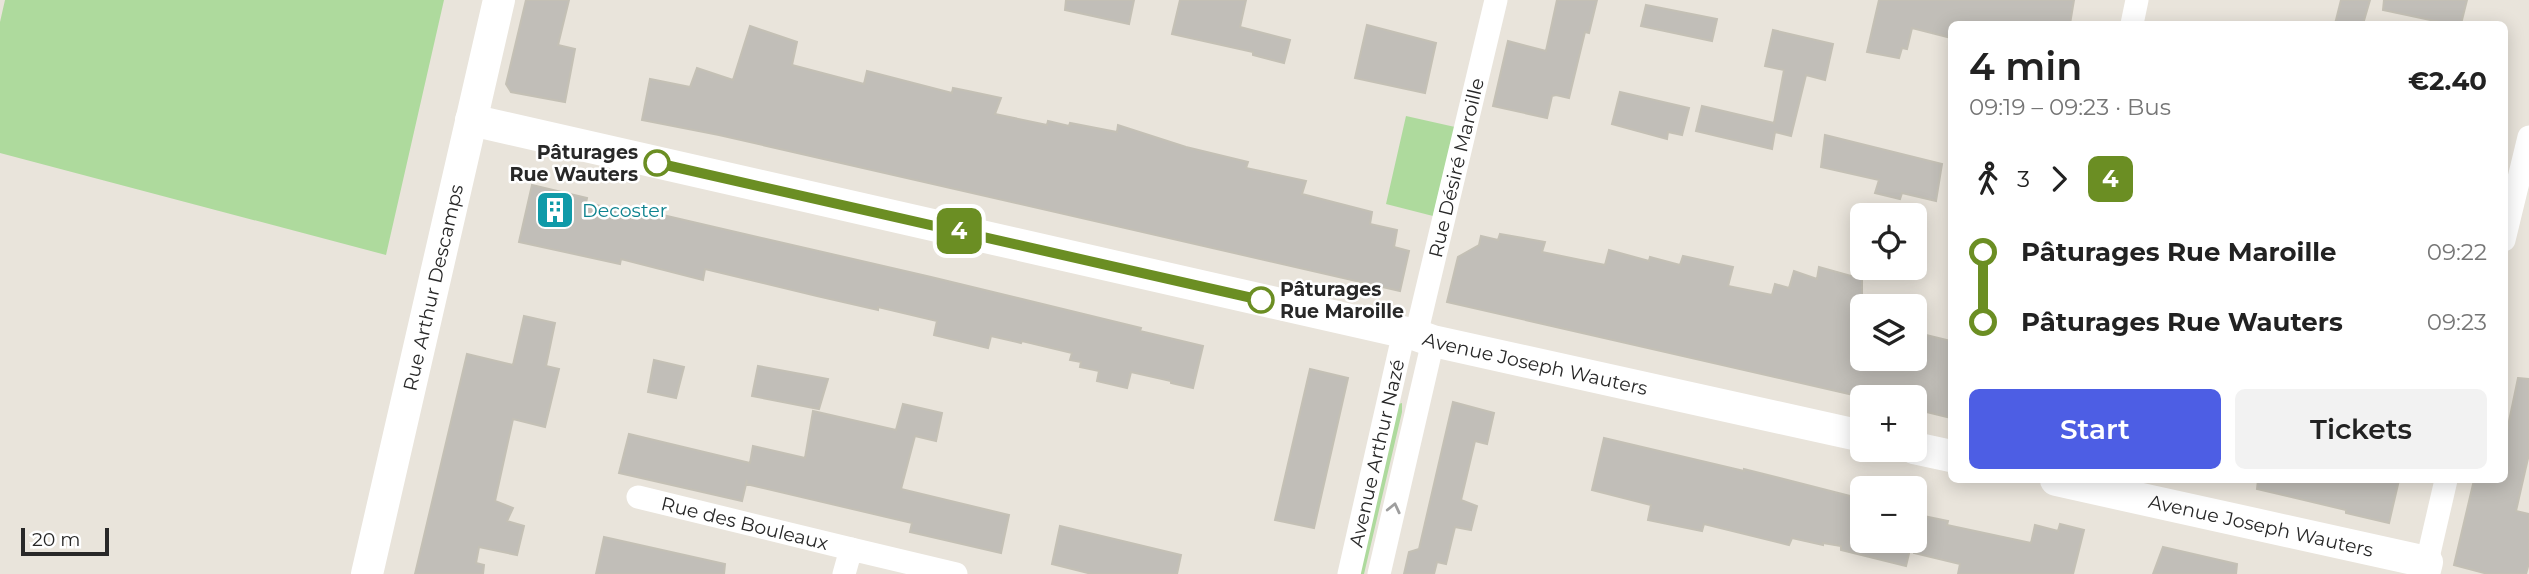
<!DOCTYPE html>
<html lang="en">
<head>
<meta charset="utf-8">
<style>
	:root { --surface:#fff; --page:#f2f2f2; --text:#222; --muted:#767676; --accent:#4d5ee4 }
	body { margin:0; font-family:Montserrat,sans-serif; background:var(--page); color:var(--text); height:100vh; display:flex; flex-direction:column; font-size:26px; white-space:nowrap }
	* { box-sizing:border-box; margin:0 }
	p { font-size:23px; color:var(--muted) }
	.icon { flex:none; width:38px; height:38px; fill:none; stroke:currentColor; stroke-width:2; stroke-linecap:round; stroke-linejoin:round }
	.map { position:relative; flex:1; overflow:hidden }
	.sheet { position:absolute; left:1948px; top:21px; width:560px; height:462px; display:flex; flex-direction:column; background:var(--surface); border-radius:10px; box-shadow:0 4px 18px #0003 }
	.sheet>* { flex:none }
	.badge { padding:0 14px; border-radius:10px; font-size:24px; line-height:46px }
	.tools { position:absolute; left:1850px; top:203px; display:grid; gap:14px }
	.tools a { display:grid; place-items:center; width:77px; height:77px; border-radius:10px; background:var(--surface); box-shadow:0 4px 18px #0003; font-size:35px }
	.scale { position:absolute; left:21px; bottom:18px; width:88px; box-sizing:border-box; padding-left:7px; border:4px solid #282828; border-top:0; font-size:19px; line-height:24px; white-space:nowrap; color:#282828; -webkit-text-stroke:5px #fff; paint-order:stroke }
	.map>.badge { position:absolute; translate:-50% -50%; box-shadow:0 0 0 4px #fff }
	.legs { display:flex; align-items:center; gap:10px; height:77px; padding:0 21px; font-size:23px }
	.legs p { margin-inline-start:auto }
	.summary { display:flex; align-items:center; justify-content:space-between; height:119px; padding:0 21px }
	h1 { font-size:38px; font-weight:600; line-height:52px }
	.primary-button { display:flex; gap:14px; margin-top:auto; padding:14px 21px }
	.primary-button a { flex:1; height:80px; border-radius:10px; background:var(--accent); color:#fff; font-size:28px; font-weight:600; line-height:80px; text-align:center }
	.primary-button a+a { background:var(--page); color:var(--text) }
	ul { padding:0 21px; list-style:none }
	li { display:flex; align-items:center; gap:24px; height:70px; font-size:26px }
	li i { display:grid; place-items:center; width:10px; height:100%; margin:0 9px; background:currentColor }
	li i::after { content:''; width:18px; height:18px; margin:-9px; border:5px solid; border-radius:50%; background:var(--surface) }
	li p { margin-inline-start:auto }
	li:first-child i { background:linear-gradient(#0000 50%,currentColor 0) }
	li:last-child i { background:linear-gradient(currentColor 50%,#0000 0) }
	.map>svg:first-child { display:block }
	.green { fill:#aeda9d }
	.building { fill:#c1beb8; stroke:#c4c0b5; stroke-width:2 }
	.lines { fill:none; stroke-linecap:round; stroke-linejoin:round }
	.street { stroke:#fff; stroke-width:23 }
	.secondary { stroke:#fff; stroke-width:32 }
	.oneway { stroke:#9e9e9e }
	.line-1-casing { stroke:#fff; stroke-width:16 }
	.line-1 { stroke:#6b8e23; stroke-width:10 }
	.stop-1-dot { fill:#fff; stroke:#6b8e23; stroke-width:3.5 }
	.labels { text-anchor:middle; stroke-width:5; stroke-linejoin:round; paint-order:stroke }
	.stop-label { font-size:19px; font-weight:bold; fill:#282828; stroke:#fff; text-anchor:end }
	.street-label { font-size:19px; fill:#282828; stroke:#fff }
	.culture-label { font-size:19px; fill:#0d838f; stroke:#fff; text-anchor:start }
</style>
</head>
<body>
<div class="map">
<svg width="2529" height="574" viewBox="0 0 2529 574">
	<rect width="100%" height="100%" fill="#e9e4db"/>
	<!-- green -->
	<path class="green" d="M5,0H444L386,255L0,153V22Z
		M1406,116L1455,127L1433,216L1386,204Z
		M1402,403V412L1364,574H1357L1395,405Z"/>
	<!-- building -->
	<path class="building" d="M526,0H569L558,45L575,49L565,102L511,92L506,84Z
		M1066,0H1134L1129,24L1065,10Z
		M1180,0H1246L1240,27L1290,40L1284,63L1253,55V52L1172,34Z
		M1557,0H1597L1589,33L1585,32L1569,98L1556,95L1552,96L1547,118L1493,106L1508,41L1546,51Z
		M1879,0H2074L2070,24H1951V38L1912,28L1907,49L1902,48L1899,58L1867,52Z
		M2341,0H2370L2363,24H2335Z
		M2384,0H2467L2461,24H2449L2383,10Z
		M1646,5L1717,19L1712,41L1641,26Z
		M1367,25L1436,43L1425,93L1355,78Z
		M750,26L797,42L792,65L864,84L867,71L952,93L953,88L968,91L1001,98L995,114L1047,125L1048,121L1069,126L1070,123L1117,132L1118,125L1186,147L1248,162L1246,168L1306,181L1302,194L1372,212L1370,224L1397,230L1394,247L1409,251L1400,291L719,135L642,120L650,79L690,87L697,68L733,80Z
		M1773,30L1833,44L1825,80L1806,75L1791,136L1775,132L1772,149L1696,131L1702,106L1774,123L1784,70L1765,66Z
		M1620,92L1689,108L1682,135L1668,132L1667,139L1612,124Z
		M1825,135L1942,164L1936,201L1902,193L1900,199L1875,193L1879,180L1821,167Z
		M532,185L587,198L586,203L653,217L654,213L931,277L1141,328L1140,331L1203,346L1193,388L1171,383V381L1131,372L1127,388L1097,381L1099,371L1080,367L1081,362L1070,360L1072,353L1022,341L1021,343L991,336L988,348L934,335L937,321L878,307V310L817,296L705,269L703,280L621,259L620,264L519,242Z
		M1500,234L1545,242L1542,252L1605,265L1609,250L1649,261L1650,257L1680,265L1683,256L1733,267L1728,286L1772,295L1775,284L1789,288L1794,271L1817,279L1819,267L1862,279V359H1914V332L1951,341V418L1914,409V397H1862L1447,302L1458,257L1479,245L1481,236L1498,240Z
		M524,316L555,323L546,366L559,369L545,427L513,419L495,501L513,508L507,521L524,526L517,555L479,547L476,563L484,565L483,574H415L467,354L513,365Z
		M654,360L684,367L676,398L648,392Z
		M758,366L828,379L819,409L752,396Z
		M1310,369L1348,378L1314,528L1275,520Z
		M2518,378L2529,379V454L2516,511L2529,514V563L2526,574H2488L2454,565L2474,480H2504V445Z
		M1453,402L1494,413L1487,444L1475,441L1461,500L1477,506L1471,530L1455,527L1446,564L1437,562L1434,574H1404L1409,552L1419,549Z
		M903,404L942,413L936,441L915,436L901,489L1009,515L1001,553L910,532L912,523L746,484L747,480L742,501L619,473L629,434L750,463L753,446L805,458L813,411L896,430Z
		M1604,438L1744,471V469L1862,499V512L1855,541H1912L1906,566L1841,550V546L1823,543V545L1792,538L1789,545L1704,524L1702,531L1648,520L1651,505L1592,490Z
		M2258,480H2399L2389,523L2346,513V510L2257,489Z
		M1914,514L1948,521L1947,525L2031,543L2035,525L2058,531L2060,524L2084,530L2073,574H1958L1960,564L1914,553Z
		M1060,526L1181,555L1177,574H1092L1052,564Z
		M604,537L725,564L724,574H596Z
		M2163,547L2237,564L2236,574H2153Z"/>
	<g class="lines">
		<!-- street -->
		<g class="street">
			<path d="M2132,24L2137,0"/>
			<path d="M2504,240L2529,137"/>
			<path id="s1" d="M1416,335L1496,0"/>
			<path id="s2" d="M638,497L851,549"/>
			<path d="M2427,562L2446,480"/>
			<path d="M844,574L851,549L956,574"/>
			<path id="s3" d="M1349,574L1404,332"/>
			<path d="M1379,574L1433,341"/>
		</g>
		<!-- secondary -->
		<g class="secondary">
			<path id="s4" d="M471,120L1416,335L1433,341L1862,436"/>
			<path d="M1914,448L1951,456"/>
			<path id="s5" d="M2056,480L2427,562L2424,574"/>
			<path id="s6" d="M367,574L499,0"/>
		</g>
	</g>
	<!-- one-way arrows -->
	<defs><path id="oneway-chevron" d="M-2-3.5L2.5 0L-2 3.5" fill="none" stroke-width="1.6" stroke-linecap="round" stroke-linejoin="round" transform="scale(1.75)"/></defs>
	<use class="oneway" href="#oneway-chevron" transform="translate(1394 508) rotate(-77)"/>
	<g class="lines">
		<defs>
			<path id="line-1" d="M657,163L1261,300"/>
		</defs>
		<!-- line-1 casing -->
		<use href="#line-1" class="line-1-casing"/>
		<!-- line-1 -->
		<use href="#line-1" class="line-1"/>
	</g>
	<!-- icons -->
	<defs>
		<symbol id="building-square" viewBox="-11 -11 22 22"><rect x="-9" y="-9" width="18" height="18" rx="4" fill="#0f9aa8" stroke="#fff"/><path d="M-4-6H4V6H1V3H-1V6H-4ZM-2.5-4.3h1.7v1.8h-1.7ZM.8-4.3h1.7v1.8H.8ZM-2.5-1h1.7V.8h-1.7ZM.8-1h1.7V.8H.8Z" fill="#fff"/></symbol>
	</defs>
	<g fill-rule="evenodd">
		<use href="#building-square" x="533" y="188" width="44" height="44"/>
	</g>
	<!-- markers -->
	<g class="stop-1-dot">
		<circle cx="657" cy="163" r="12"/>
		<circle cx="1261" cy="300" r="12"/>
	</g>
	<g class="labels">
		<!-- stop labels -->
		<g class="stop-label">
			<text x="638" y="159">Pâturages<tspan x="638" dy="22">Rue Wauters</tspan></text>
			<text x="1280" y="296" text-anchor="start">Pâturages<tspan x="1280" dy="22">Rue Maroille</tspan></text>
		</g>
		<!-- street labels -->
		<g class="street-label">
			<text dy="7" stroke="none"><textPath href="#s1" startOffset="172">Rue Désiré Maroille</textPath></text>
			<text dy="7" stroke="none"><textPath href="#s6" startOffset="294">Rue Arthur Descamps</textPath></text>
			<text dy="7" stroke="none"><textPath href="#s4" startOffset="1092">Avenue Joseph Wauters</textPath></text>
			<text dy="7" stroke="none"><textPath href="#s3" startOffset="124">Avenue Arthur Nazé</textPath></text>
			<text dy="7" stroke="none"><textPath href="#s2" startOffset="110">Rue des Bouleaux</textPath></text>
			<text dy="7" stroke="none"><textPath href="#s5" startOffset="210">Avenue Joseph Wauters</textPath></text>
		</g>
		<!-- culture labels -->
		<g class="culture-label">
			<text x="582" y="217">Decoster</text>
		</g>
	</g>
</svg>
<div class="tools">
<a><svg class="icon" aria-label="locate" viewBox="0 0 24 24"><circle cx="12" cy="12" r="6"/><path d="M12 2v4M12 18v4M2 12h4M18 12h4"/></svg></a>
<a><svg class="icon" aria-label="layers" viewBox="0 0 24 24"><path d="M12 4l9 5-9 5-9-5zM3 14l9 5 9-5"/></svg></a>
<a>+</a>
<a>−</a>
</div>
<div class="scale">20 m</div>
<b class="badge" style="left:959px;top:231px;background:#6b8e23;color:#fff">4</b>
<section class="sheet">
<div class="summary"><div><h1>4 min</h1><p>09:19 – 09:23 · Bus</p></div><b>€2.40</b></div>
<div class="legs"><svg class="icon" aria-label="walk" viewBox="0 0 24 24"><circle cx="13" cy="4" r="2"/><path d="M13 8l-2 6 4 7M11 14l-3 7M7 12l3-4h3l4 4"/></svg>3<svg class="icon" aria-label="forward" viewBox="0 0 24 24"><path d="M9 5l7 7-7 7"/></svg><b class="badge" style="background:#6b8e23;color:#fff">4</b></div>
<ul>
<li><i style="color:#6b8e23"></i><b>Pâturages Rue Maroille</b><p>09:22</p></li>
<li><i style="color:#6b8e23"></i><b>Pâturages Rue Wauters</b><p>09:23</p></li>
</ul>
<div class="primary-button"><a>Start</a><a>Tickets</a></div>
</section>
</div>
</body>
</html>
